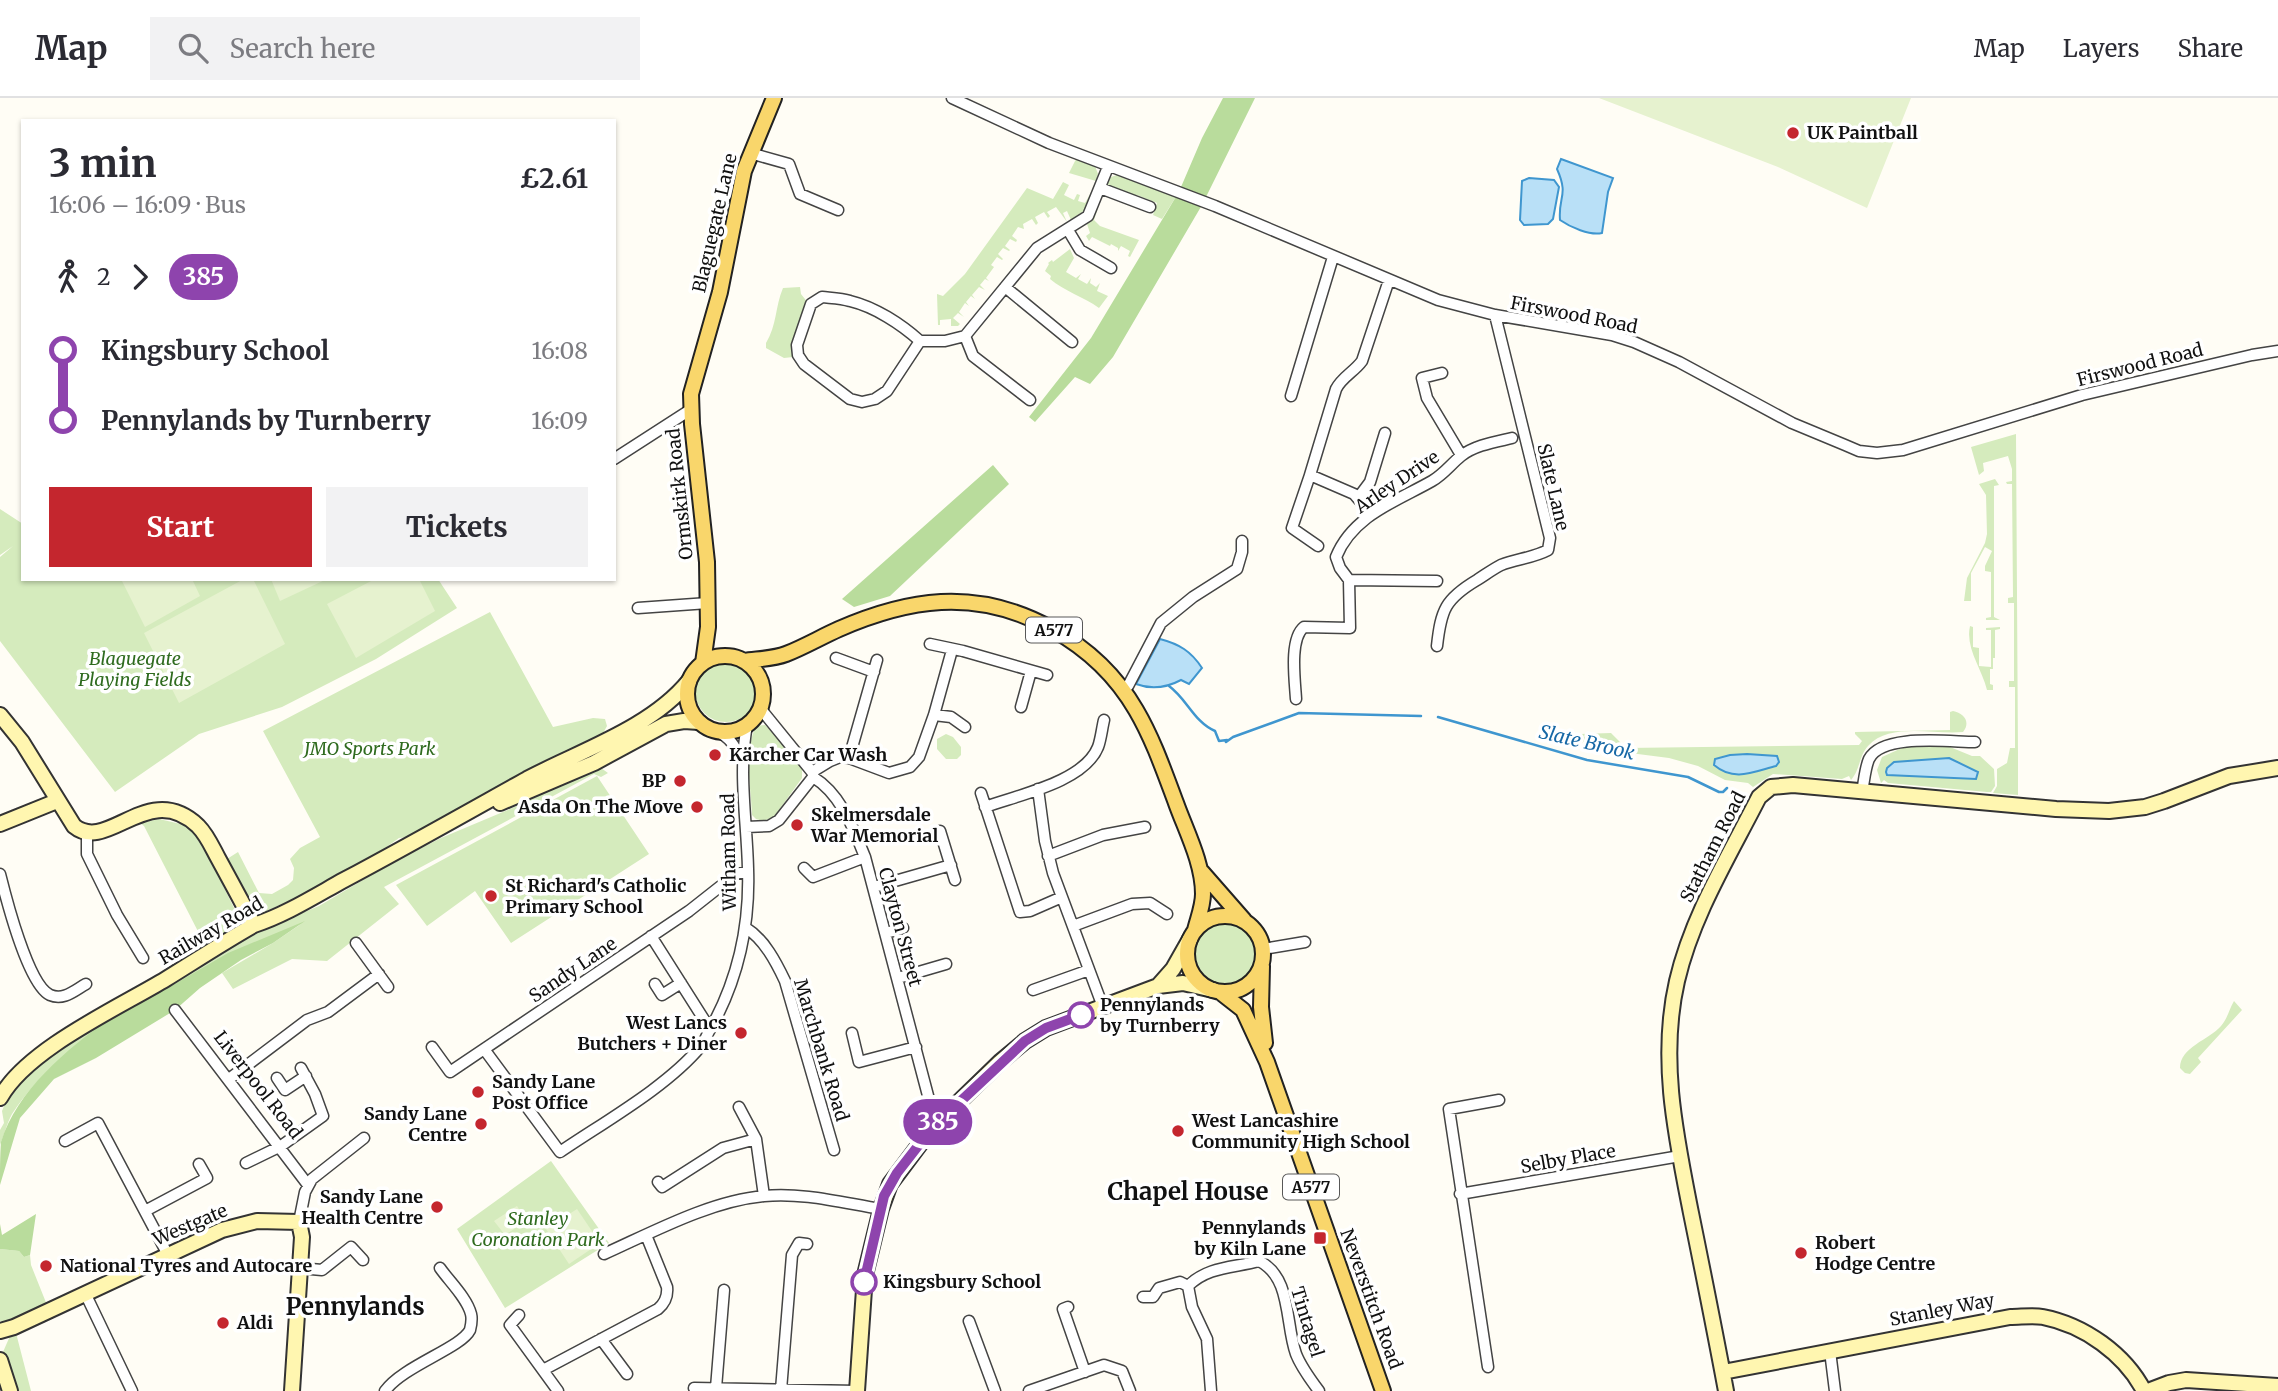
<!DOCTYPE html>
<html lang="en">
<head>
<meta charset="utf-8">
<style>
	:root { --surface:#fff; --page:#f2f2f3; --text:#2b2b33; --muted:#7c7c81; --line:#e1e1e2; --accent:#c4262e }
	body { margin:0; font-family:Merriweather,serif; background:var(--page); color:var(--text); height:100vh; display:flex; flex-direction:column; font-size:26px; white-space:nowrap }
	* { box-sizing:border-box; margin:0 }
	p { font-size:23px; color:var(--muted) }
	.icon { flex:none; width:38px; height:38px; fill:none; stroke:currentColor; stroke-width:2; stroke-linecap:round; stroke-linejoin:round }
	.map { position:relative; flex:1; overflow:hidden }
	.side { position:absolute; left:21px; top:21px; width:595px; height:462px; display:flex; flex-direction:column; background:var(--surface); border-radius:0px; box-shadow:0 2px 5px #0004 }
	.side>* { flex:none }
	.badge { padding:0 14px; border-radius:23px; font-size:24px; line-height:46px }
	.map>.badge { position:absolute; translate:-50% -50%; box-shadow:0 0 0 4px #fff }
	.legs { display:flex; align-items:center; gap:10px; height:77px; padding:0 28px; font-size:23px }
	.legs p { margin-inline-start:auto }
	.head { display:flex; align-items:center; justify-content:space-between; height:119px; padding:0 28px }
	h1 { font-size:38px; font-weight:700; line-height:52px }
	.action { display:flex; gap:14px; margin-top:auto; padding:14px 28px }
	.action a { flex:1; height:80px; border-radius:0px; background:var(--accent); color:#fff; font-size:28px; font-weight:700; line-height:80px; text-align:center }
	.action a+a { background:var(--page); color:var(--text) }
	ul { padding:0 28px; list-style:none }
	li { display:flex; align-items:center; gap:24px; height:70px; font-size:26px }
	li i { display:grid; place-items:center; width:10px; height:100%; margin:0 9px; background:currentColor }
	li i::after { content:''; width:18px; height:18px; margin:-9px; border:5px solid; border-radius:50%; background:var(--surface) }
	li p { margin-inline-start:auto }
	li:first-child i { background:linear-gradient(#0000 50%,currentColor 0) }
	li:last-child i { background:linear-gradient(currentColor 50%,#0000 0) }
	header { display:flex; align-items:center; gap:42px; box-sizing:border-box; height:98px; padding:0 35px; background:var(--surface); border-bottom:2px solid var(--line) }
	header strong { font-size:33px }
	nav { display:flex; gap:38px; margin-inline-start:auto; font-size:24px }
	.search { width:490px; height:63px; background:var(--page); display:flex; align-items:center; gap:18px; box-sizing:border-box; padding:0 24px; border-radius:0px; color:var(--muted); font-size:26px }
	.map>svg:first-child { display:block }
	.green { fill:#d5ebbd; fill-rule:evenodd }
	.forest { fill:#b9dc9c }
	.pitch { fill:#e6f2cf }
	.water { fill:#b9e0f7; stroke:#3f96cf; stroke-width:2 }
	.lines { fill:none; stroke-linecap:round; stroke-linejoin:round }
	.stream { stroke:#3f96cf; stroke-width:2.5 }
	.street-casing { stroke:#444; stroke-width:13 }
	.secondary-casing { stroke:#333; stroke-width:18 }
	.primary-casing { stroke:#222; stroke-width:18 }
	.street { stroke:#fff; stroke-width:10 }
	.secondary { stroke:#fff6b0; stroke-width:14 }
	.primary { stroke:#f9d66b; stroke-width:14 }
	.line-1-casing { stroke:#fff; stroke-width:16 }
	.line-1 { stroke:#8e44ad; stroke-width:10 }
	.poi-dot { fill:#c4262e; stroke:#fff; stroke-width:2.5 }
	.stop-1-dot { fill:#fff; stroke:#8e44ad; stroke-width:3.5 }
	.labels { text-anchor:middle; stroke-width:7; stroke-linejoin:round; paint-order:stroke }
	.shield { fill:#fff; stroke:#585858; stroke-width:2 }
	.shield-label { font-size:16px; font-weight:bold; fill:#111 }
	.poi-label { font-size:18px; font-weight:bold; fill:#111; stroke:#fff; text-anchor:start }
	.street-label { font-size:18px; fill:#111; stroke:#fff }
	.park-label { font-size:18px; font-style:italic; fill:#2f6b1f; stroke:#fff }
	.stop-label { font-size:18px; font-weight:bold; fill:#111; stroke:#fff; text-anchor:start }
	.water-label { font-size:19px; font-style:italic; fill:#1768a6; stroke:#fff }
	.district-label { font-size:24px; font-weight:bold; fill:#111; stroke:#fff }
</style>
</head>
<body>
<header>
<strong>Map</strong>
<div class="search"><svg class="icon" aria-label="search" viewBox="0 0 24 24"><circle cx="10" cy="10" r="6"/><path d="M15 15l6 6"/></svg>Search here</div>
<nav><a>Map</a><a>Layers</a><a>Share</a></nav>
</header>
<div class="map">
<svg width="2278" height="1293" viewBox="0 0 2278 1293">
	<rect width="100%" height="100%" fill="#fffdf5"/>
	<!-- green -->
	<path class="green" d="M1076,61L1095,68L1098,76L1096,83L1069,75Z
		M1117,77L1177,97L1162,121L1153,117L1157,105L1137,97L1134,99L1124,95L1123,92L1106,88L1111,79Z
		M1063,84L1069,87L1064,97L1074,102L1077,96L1080,97L1078,103L1085,105L1094,89L1085,112L1071,122L1067,113L1063,115L1067,124L1056,109L1047,114L1050,118L1048,120L1044,114L1035,119L1038,125L1036,127L1032,121L1023,126L1024,131L1018,129L1012,138L1017,142L1016,144L1010,141L1005,148L1010,152L1009,153L1003,150L998,156L1003,161L1002,162L997,159L991,167L994,169L986,180L989,183L985,181L980,187L985,192L979,189L972,197L975,201L971,198L966,204L969,208L965,205L959,214L964,219L958,215L953,220L960,226L958,228H951V221L940,222V227H938L937,196L943,198L965,176L1027,90L1053,101Z
		M1098,110L1094,122L1100,128L1139,142L1130,159L1128,158L1130,153L1121,148L1118,153V150L1111,146L1110,148L1092,139L1089,143L1086,138L1090,135L1087,126Z
		M1070,151L1074,160L1066,174L1076,180L1081,176L1078,181L1087,186L1091,180L1090,185L1096,189L1100,185L1097,193L1108,198L1099,210C1084,199 1064,193 1050,181L1051,178L1045,173L1049,166L1048,165L1052,162L1053,164Z
		M800,189L801,196L808,205L793,249V259L784,260L766,250V245C777,227 775,209 783,190Z
		M2016,336L2018,656V697L1993,695L1997,688V671L2007,665L2010,650H2015V589H2009V583H2014V505H2008V500L2013,499L2012,386H2007L2006,384L2012,383V371L2008,358L1983,365L1984,373L1979,377L1971,349Z
		M1995,381L1999,387L1994,388V519L2000,522H1986V520L1991,519V474L1985,473V468L1992,453L1985,449L1971,475V503H1964L1967,480L1985,445L1987,436L1986,397L1979,386Z
		M0,411L23,426V481H438L457,510L376,561L282,609L199,636L115,694L0,543V459L13,448L0,457Z
		M490,514L553,629L593,620L605,621L607,628L602,637L418,738L399,740L346,778L264,814L254,811C243,795 231,781 227,761L238,754L259,795L272,796L288,787L293,782L294,770L290,761L300,750L320,739L263,633Z
		M1970,528L1973,529V549L1979,550V568L1991,569V532H1986V530L2000,529V531L1995,532V560H1993V571H1990V586L1993,587V592H1987C1982,571 1965,550 1970,528Z
		M695 593a31 31 0 1 1 62 0a31 31 0 1 1-62 0Z
		M1953,613C1964,615 1971,624 1963,634C1934,637 1890,624 1868,648C1859,658 1860,672 1851,682L1849,678L1842,681L1773,676L1753,689L1748,685L1725,682L1698,668L1669,660L1630,655L1550,637L1611,635L1626,650L1859,647L1862,643L1855,636V634L1950,632V614ZM1747,656L1777,659L1776,668L1761,671L1730,657Z
		M765,627L780,642L802,670V680L774,719L763,723L756,721L752,717C751,687 743,656 756,628Z
		M946,636L953,639L961,649V657L957,661H946L937,651V641Z
		M1904,649H1950L1972,658H1980L1994,671L1995,688L1991,694H1987L1888,685L1884,682L1881,685L1877,672L1882,659ZM1949,660L1978,674L1976,681L1887,677V670L1894,664Z
		M601,670L608,675L601,679L594,676L384,789L399,806L327,863L292,861L233,891L222,875L273,845L301,826L168,891L165,882L263,831L319,808L395,763L441,740L524,705L590,671Z
		M597,678L649,756L511,845L475,793L427,828L396,787Z
		M159,721L185,727L200,741L239,820L224,837L206,849L144,728L140,725Z
		M1191 856a33 33 0 1 1 66 0a33 33 0 1 1-66 0Z
		M2234,903L2242,912L2198,960L2201,964L2190,976L2185,975L2180,970C2180,949 2209,942 2221,928C2228,920 2229,911 2234,903Z
		M123,911C82,942 40,973 12,1016C7,1025 4,1037 0,1047V1032L4,1025L2,1013L8,998L52,953Z
		M551,1063L609,1145L505,1210L457,1131Z
		M0,1151L19,1153L24,1159L30,1157L31,1167L49,1212L14,1229L0,1223Z
		M16,1235L31,1293H16L3,1254L10,1238Z"/>
	<!-- forest -->
	<path class="forest" d="M1223,0H1255L1206,99L1181,89L1202,40Z
		M1177,97L1202,107L1113,259L1090,286L1075,279L1035,324L1029,319L1091,240Z
		M993,367L1009,386L890,498L854,509L842,501Z
		M305,823L273,845L241,862L200,890L175,912L96,960L54,981L20,1020L0,1087C0,1074 0,1057 1,1044C23,973 108,922 165,882L168,890L228,855Z
		M36,1116L30,1157L24,1159L19,1153L0,1151V1126L2,1137Z"/>
	<!-- pitch -->
	<path class="pitch" d="M1599,0H1911L1867,110L1778,69Z
		M121,481H192L200,498L145,529Z
		M244,481H253L285,546L179,605L144,535Z
		M271,481H327L280,503Z
		M375,481H419L435,513L356,560L327,506Z
		M517,1108L526,1123L505,1137L494,1123Z
		M577,1111L600,1145L569,1166L546,1131Z"/>
	<!-- water -->
	<path class="water" d="M1561,61L1613,80L1608,94L1602,135C1590,138 1570,129 1560,122C1558,98 1569,98 1557,71Z
		M1529,80L1554,82L1559,89L1553,121L1548,126L1524,127L1520,122L1522,83Z
		M1160,541C1179,546 1191,553 1202,570L1189,586L1181,582C1166,590 1152,592 1136,586Z
		M1747,656L1777,658L1779,664L1776,668C1753,674 1734,684 1714,667L1715,661L1730,657Z
		M1949,660L1978,674L1976,681L1887,677L1886,674L1887,670L1894,664Z"/>
	<g class="lines">
		<!-- stream -->
		<path class="stream" d="M1169,588C1187,601 1194,624 1215,633L1219,643L1227,642
			M1438,619L1587,662L1688,679L1719,694H1723L1727,690
			M1226,644L1233,639L1299,615L1421,618"/>
		<defs>
			<path id="street" d="M952,0L1049,45L1215,108L1438,202L1495,217L1612,237L1634,244L1679,264L1792,325L1845,347L1859,353L1877,355L1903,352L2082,297L2252,257L2278,253
				M750,55L789,66L800,96L838,112
				M1100,90L1150,109
				M1068,132L1080,152L1111,170
				M1005,189L1072,244
				M822,199C831,200 841,200 850,203C875,209 901,226 920,243L887,293L875,301L862,304L850,301L804,266L798,257L797,247L811,206Z
				M965,238L1037,150L1088,118L1108,69
				M965,238L973,258L1030,302
				M920,243H945L965,238
				M1442,275L1422,280L1427,300L1461,357
				M1291,298L1333,159
				M614,361L690,312
				M1310,377L1292,430L1318,448
				M1358,400L1370,384L1385,335
				M1371,416L1354,396L1310,377L1336,291C1342,279 1354,274 1362,263L1389,182
				M1349,482L1340,470L1336,459C1353,417 1397,403 1432,383C1444,376 1451,366 1461,358C1475,347 1495,344 1512,340
				M1349,482L1437,483
				M638,510L708,505
				M930,546L963,553L1047,577
				M1437,548C1441,512 1445,501 1477,482C1485,477 1493,471 1501,467C1516,461 1533,460 1548,452L1550,440L1495,217
				M836,560L874,574
				M1128,588L1161,525L1193,499L1237,471L1242,454V443
				M1296,601C1295,583 1289,541 1304,529L1350,530L1349,482
				M1021,609L1031,573
				M760,610L812,674
				M934,617L951,619L965,629
				M717,633C730,640 735,647 740,661
				M849,660L877,562
				M812,674L830,663L840,659L849,660L889,675L910,669L919,659L934,617L952,552
				M813,679C841,696 853,730 865,759L931,1009
				M1038,691L1045,743L1053,775L1103,909
				M1862,694C1864,684 1865,670 1869,661C1882,635 1950,644 1975,644
				M981,695L1020,814L1030,813L1062,799
				M985,709C1018,697 1084,684 1098,649C1101,641 1102,630 1104,622
				M746,729L769,728L779,722L813,679V675
				M940,733L955,782
				M87,735V756L117,817L143,860
				M1048,758L1103,737L1145,729
				M804,770L813,779L865,759
				M0,776C6,800 28,887 50,897C64,903 75,892 86,886
				M874,789L951,767
				M1073,828L1132,806L1150,805L1167,816
				M746,830C764,841 776,864 785,883L834,1052
				M886,835L903,830
				M651,838L710,931
				M356,845L388,889
				M1263,851L1305,844
				M898,880L946,866
				M655,886L662,897L681,885
				M1033,892L1089,872
				M175,912L308,1087
				M852,935L859,964L916,949
				M432,949L450,974L689,813L736,776L748,773
				M484,951L560,1054C604,1024 667,989 701,948C705,943 707,936 711,930C738,881 750,827 748,771C747,723 738,675 747,627
				M277,980L285,992L306,978
				M229,981L307,922L328,914L379,876
				M739,1009L756,1041L764,1098
				M65,1043L98,1025L168,1157
				M246,1065L281,1048L323,1018L315,996L301,970
				M658,1084L662,1089L723,1050L756,1041
				M1460,1096L1680,1058
				M145,1113L207,1080L199,1066
				M299,1124L305,1094L312,1081L364,1040
				M604,1156C653,1134 710,1103 764,1098C802,1094 843,1105 881,1111
				M300,1170L322,1172L351,1149L363,1162
				M85,1195L132,1293
				M1143,1199H1153L1159,1190L1180,1184L1188,1188
				M1068,1209L1063,1211L1085,1274
				M519,1217L510,1227L558,1293
				M969,1223L995,1293
				M601,1241L627,1276
				M1830,1253L1835,1293
				M1488,1269L1449,1011L1499,1002
				M543,1272L658,1211C665,1205 668,1198 667,1189L646,1137
				M694,1290L857,1293
				M716,1290L724,1192
				M781,1292L792,1157L799,1145L807,1146
				M385,1293C403,1268 461,1250 470,1232C471,1228 472,1220 471,1216C467,1200 449,1183 440,1170
				M1029,1293L1104,1267L1122,1273L1130,1293
				M1211,1293L1207,1241L1192,1209L1188,1188C1208,1168 1234,1170 1259,1163C1292,1179 1285,1226 1296,1256C1301,1269 1310,1281 1319,1293"/>
			<path id="secondary" d="M0,617L22,644L74,728C108,756 148,681 198,728C207,737 212,749 218,760C230,782 242,804 254,827
				M500,705L594,665L666,626L684,623L699,624
				M0,726L57,703
				M1158,888L1173,871L1190,841
				M0,1000C27,951 118,910 166,881C195,863 224,844 254,827C285,817 315,798 344,782C406,749 466,715 527,681C580,653 651,630 689,583
				M0,1233L14,1229L222,1132L257,1123L299,1124L302,1139L292,1293
				M0,1262L10,1293
				M1723,1274L2010,1219C2021,1219 2033,1217 2043,1219C2084,1227 2125,1256 2144,1293
				M857,1293L865,1177L881,1111L890,1086L932,1030L1000,964L1025,943L1046,930L1158,888L1183,885L1213,892
				M1726,1293C1715,1234 1703,1174 1691,1115C1676,1039 1659,961 1677,883C1692,818 1729,758 1759,699L1771,689L1793,687L2056,711L2109,713L2145,709L2164,703L2229,678L2278,670
				M2148,1293L2169,1285L2186,1282L2278,1288"/>
			<path id="primary" d="M687 596a38 38 0 1 1 76 0a38 38 0 1 1-76 0Z
				M744,563C757,561 773,561 786,556C804,549 821,539 839,531C871,517 905,506 941,504C1018,500 1097,545 1136,612C1153,641 1164,673 1176,705C1186,733 1203,765 1203,796C1203,808 1198,820 1195,832
				M703,565L708,529L707,464L692,326L691,296L720,194L744,73L774,0
				M1202,774L1244,822
				M1187 856a38 38 0 1 1 76 0a38 38 0 1 1-76 0Z
				M1262,868L1261,909L1265,945
				M1220,894L1243,912L1267,964L1383,1293"/>
		</defs>
		<!-- street casing -->
		<use href="#street" class="street-casing"/>
		<!-- secondary casing -->
		<use href="#secondary" class="secondary-casing"/>
		<!-- primary casing -->
		<use href="#primary" class="primary-casing"/>
		<!-- street -->
		<use href="#street" class="street"/>
		<!-- secondary -->
		<use href="#secondary" class="secondary"/>
		<!-- primary -->
		<use href="#primary" class="primary"/>
	</g>
	<g class="lines">
		<defs>
			<path id="line-1" d="M864,1184L884,1098L897,1075L932,1030L1025,943L1046,930L1081,917"/>
		</defs>
		<!-- line-1 casing -->
		<use href="#line-1" class="line-1-casing"/>
		<!-- line-1 -->
		<use href="#line-1" class="line-1"/>
	</g>
	<!-- markers -->
	<g class="poi-dot">
		<circle cx="1793" cy="35" r="7"/>
		<circle cx="715" cy="657" r="7"/>
		<circle cx="680" cy="683" r="7"/>
		<circle cx="697" cy="709" r="7"/>
		<circle cx="797" cy="727" r="7"/>
		<circle cx="491" cy="798" r="7"/>
		<circle cx="741" cy="935" r="7"/>
		<circle cx="478" cy="994" r="7"/>
		<circle cx="481" cy="1026" r="7"/>
		<circle cx="1178" cy="1033" r="7"/>
		<circle cx="437" cy="1109" r="7"/>
		<rect x="1313" y="1133" width="14" height="14" rx="3.5"/>
		<circle cx="1801" cy="1155" r="7"/>
		<circle cx="46" cy="1168" r="7"/>
		<circle cx="223" cy="1225" r="7"/>
	</g>
	<g class="stop-1-dot">
		<circle cx="1081" cy="917" r="12"/>
		<circle cx="864" cy="1184" r="12"/>
	</g>
	<g class="labels">
		<!-- shield labels -->
		<g class="shield">
			<rect x="1026" y="519.5" width="56" height="25" rx="5"/>
			<rect x="1283" y="1076.5" width="56" height="25" rx="5"/>
		</g>
		<g class="shield-label">
			<text x="1054" y="538">A577</text>
			<text x="1311" y="1095">A577</text>
		</g>
		<!-- poi labels -->
		<g class="poi-label">
			<text x="1807" y="41">UK Paintball</text>
			<text x="729" y="663">Kärcher Car Wash</text>
			<text x="666" y="689" text-anchor="end">BP</text>
			<text x="683" y="715" text-anchor="end">Asda On The Move</text>
			<text x="811" y="723">Skelmersdale<tspan x="811" dy="21">War Memorial</tspan></text>
			<text x="505" y="794">St Richard's Catholic<tspan x="505" dy="21">Primary School</tspan></text>
			<text x="727" y="931" text-anchor="end">West Lancs<tspan x="727" dy="21">Butchers + Diner</tspan></text>
			<text x="492" y="990">Sandy Lane<tspan x="492" dy="21">Post Office</tspan></text>
			<text x="467" y="1022" text-anchor="end">Sandy Lane<tspan x="467" dy="21">Centre</tspan></text>
			<text x="1192" y="1029">West Lancashire<tspan x="1192" dy="21">Community High School</tspan></text>
			<text x="423" y="1105" text-anchor="end">Sandy Lane<tspan x="423" dy="21">Health Centre</tspan></text>
			<text x="1306" y="1136" text-anchor="end">Pennylands<tspan x="1306" dy="21">by Kiln Lane</tspan></text>
			<text x="1815" y="1151">Robert<tspan x="1815" dy="21">Hodge Centre</tspan></text>
			<text x="60" y="1174">National Tyres and Autocare</text>
			<text x="237" y="1231">Aldi</text>
		</g>
		<!-- street labels -->
		<g class="street-label">
			<text transform="translate(715 125) rotate(-77)" y="6">Blaguegate Lane</text>
			<text transform="translate(1574 217) rotate(11)" y="6">Firswood Road</text>
			<text transform="translate(2140 267) rotate(-14)" y="6">Firswood Road</text>
			<text transform="translate(1397 384) rotate(-34)" y="6">Arley Drive</text>
			<text transform="translate(1553 389) rotate(77)" y="6">Slate Lane</text>
			<text transform="translate(680 396) rotate(-96)" y="6">Ormskirk Road</text>
			<text transform="translate(1713 749) rotate(-63)" y="6">Statham Road</text>
			<text transform="translate(729 754) rotate(-91)" y="6">Witham Road</text>
			<text transform="translate(900 829) rotate(75)" y="6">Clayton Street</text>
			<text transform="translate(211 833) rotate(-30)" y="6">Railway Road</text>
			<text transform="translate(573 872) rotate(-34)" y="6">Sandy Lane</text>
			<text transform="translate(821 952) rotate(73)" y="6">Marchbank Road</text>
			<text transform="translate(258 987) rotate(52)" y="6">Liverpool Road</text>
			<text transform="translate(1568 1061) rotate(-10)" y="6">Selby Place</text>
			<text transform="translate(190 1127) rotate(-23)" y="6">Westgate</text>
			<text transform="translate(1371 1201) rotate(70)" y="6">Neverstitch Road</text>
			<text transform="translate(1942 1212) rotate(-11)" y="6">Stanley Way</text>
			<text transform="translate(1307 1224) rotate(73)" y="6">Tintagel</text>
		</g>
		<!-- park labels -->
		<g class="park-label">
			<text x="135" y="567">Blaguegate<tspan x="135" dy="21">Playing Fields</tspan></text>
			<text x="370" y="657">JMO Sports Park</text>
			<text x="538" y="1127">Stanley<tspan x="538" dy="21">Coronation Park</tspan></text>
		</g>
		<!-- stop labels -->
		<g class="stop-label">
			<text x="1100" y="913">Pennylands<tspan x="1100" dy="21">by Turnberry</tspan></text>
			<text x="883" y="1190">Kingsbury School</text>
		</g>
		<!-- water labels -->
		<g class="water-label">
			<text transform="translate(1587 644) rotate(13)" y="7">Slate Brook</text>
		</g>
		<!-- district labels -->
		<g class="district-label">
			<text x="1188" y="1102">Chapel House</text>
			<text x="355" y="1217">Pennylands</text>
		</g>
	</g>
</svg>
<b class="badge" style="left:938px;top:1024px;background:#8e44ad;color:#fff">385</b>
<section class="side">
<div class="head"><div><h1>3 min</h1><p>16:06 – 16:09 · Bus</p></div><b>£2.61</b></div>
<div class="legs"><svg class="icon" aria-label="walk" viewBox="0 0 24 24"><circle cx="13" cy="4" r="2"/><path d="M13 8l-2 6 4 7M11 14l-3 7M7 12l3-4h3l4 4"/></svg>2<svg class="icon" aria-label="forward" viewBox="0 0 24 24"><path d="M9 5l7 7-7 7"/></svg><b class="badge" style="background:#8e44ad;color:#fff">385</b></div>
<ul>
<li><i style="color:#8e44ad"></i><b>Kingsbury School</b><p>16:08</p></li>
<li><i style="color:#8e44ad"></i><b>Pennylands by Turnberry</b><p>16:09</p></li>
</ul>
<div class="action"><a>Start</a><a>Tickets</a></div>
</section>
</div>
</body>
</html>
